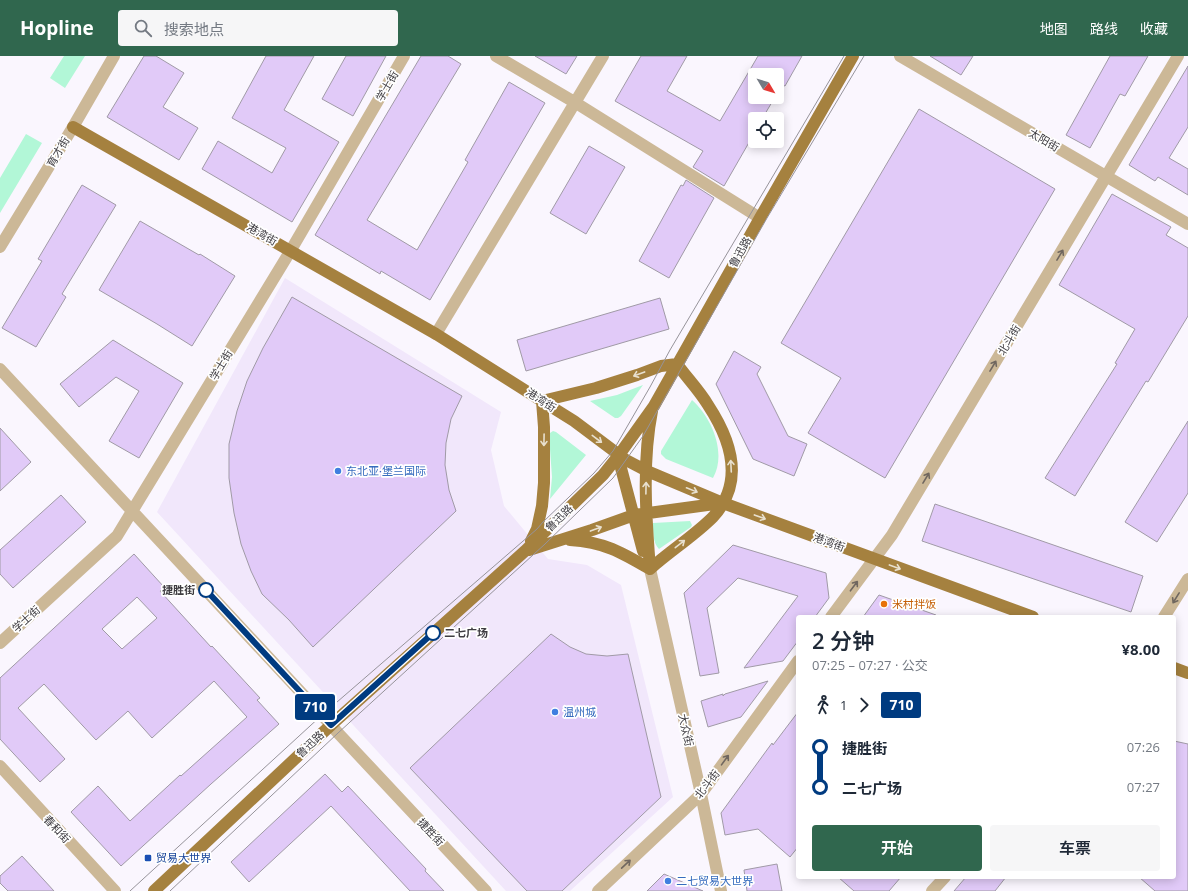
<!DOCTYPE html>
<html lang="zh">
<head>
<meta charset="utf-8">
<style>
	:root { --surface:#fff; --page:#f6f6f7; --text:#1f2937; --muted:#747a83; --accent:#30674e }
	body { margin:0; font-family:"Open Sans","Noto Sans SC",sans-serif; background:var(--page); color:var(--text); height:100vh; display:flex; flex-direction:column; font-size:15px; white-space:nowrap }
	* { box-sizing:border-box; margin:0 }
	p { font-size:13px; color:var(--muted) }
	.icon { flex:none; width:22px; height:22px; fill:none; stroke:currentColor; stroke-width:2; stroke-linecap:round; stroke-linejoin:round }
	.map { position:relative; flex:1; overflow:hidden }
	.panel { position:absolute; left:796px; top:559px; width:380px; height:264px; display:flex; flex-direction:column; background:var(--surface); border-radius:4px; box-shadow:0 2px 10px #0003 }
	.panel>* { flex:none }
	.badge { padding:0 8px; border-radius:3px; font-size:14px; line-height:26px }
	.needle { width:26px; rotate:128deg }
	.buttons { position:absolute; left:748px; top:12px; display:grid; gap:8px }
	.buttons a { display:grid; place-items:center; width:36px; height:36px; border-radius:4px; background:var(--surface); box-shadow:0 2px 10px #0003; font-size:20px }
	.map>.badge { position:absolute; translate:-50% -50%; box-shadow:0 0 0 2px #fff }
	.legs { display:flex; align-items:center; gap:6px; height:44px; padding:0 16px; font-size:13px }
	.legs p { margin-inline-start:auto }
	.head { display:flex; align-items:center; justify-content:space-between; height:68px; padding:0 16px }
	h1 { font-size:22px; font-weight:600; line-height:30px }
	.primary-button { display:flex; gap:8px; margin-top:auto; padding:8px 16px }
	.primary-button a { flex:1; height:46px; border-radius:4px; background:var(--accent); color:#fff; font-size:16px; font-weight:600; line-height:46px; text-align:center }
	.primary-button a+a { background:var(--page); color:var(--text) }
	ul { padding:0 16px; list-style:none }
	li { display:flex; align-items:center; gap:14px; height:40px; font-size:15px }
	li i { display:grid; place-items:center; width:6px; height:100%; margin:0 5px; background:currentColor }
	li i::after { content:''; width:10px; height:10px; margin:-5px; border:3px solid; border-radius:50%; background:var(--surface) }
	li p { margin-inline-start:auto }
	li:first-child i { background:linear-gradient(#0000 50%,currentColor 0) }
	li:last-child i { background:linear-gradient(currentColor 50%,#0000 0) }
	header { display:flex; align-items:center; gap:24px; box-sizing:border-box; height:56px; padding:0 20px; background:var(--accent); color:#fff }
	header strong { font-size:19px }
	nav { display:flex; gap:22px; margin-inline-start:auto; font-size:14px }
	.search { width:280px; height:36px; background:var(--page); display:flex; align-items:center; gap:10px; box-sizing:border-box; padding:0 14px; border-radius:4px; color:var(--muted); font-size:15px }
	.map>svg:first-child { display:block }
	.built { fill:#f1e7fb }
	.green { fill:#b2f7d7 }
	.building { fill:#e1caf8; stroke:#a09aa6; fill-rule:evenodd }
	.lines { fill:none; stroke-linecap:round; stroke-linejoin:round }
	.minor { stroke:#ccb897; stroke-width:12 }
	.major { stroke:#a5813f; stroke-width:12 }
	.tram { stroke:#96939a; stroke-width:1 }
	.oneway { stroke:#70675f }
	.oneway2 { stroke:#e8e0cf }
	.line-1-casing { stroke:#fff; stroke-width:9 }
	.line-1 { stroke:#003b80; stroke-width:6 }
	.shop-dot { fill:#3f7fe0; stroke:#fff; stroke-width:1.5 }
	.stop-1-dot { fill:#fff; stroke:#003b80; stroke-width:2 }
	.food-dot { fill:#e8710a; stroke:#fff; stroke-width:1.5 }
	.transit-dot { fill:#1a4fb4; stroke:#fff; stroke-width:1.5 }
	.labels { text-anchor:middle; stroke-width:3.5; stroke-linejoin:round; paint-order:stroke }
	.street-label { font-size:11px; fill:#3e3c41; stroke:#fff }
	.shop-label { font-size:11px; fill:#366cbe; stroke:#fff; text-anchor:start }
	.stop-label { font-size:11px; font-weight:bold; fill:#3e3c41; stroke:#fff; text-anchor:end }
	.food-label { font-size:11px; fill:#c56008; stroke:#fff; text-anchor:start }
	.transit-label { font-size:11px; fill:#164399; stroke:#fff; text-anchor:start }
</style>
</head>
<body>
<header>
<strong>Hopline</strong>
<div class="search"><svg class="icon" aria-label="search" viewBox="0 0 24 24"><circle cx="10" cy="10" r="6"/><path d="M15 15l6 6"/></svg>搜索地点</div>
<nav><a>地图</a><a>路线</a><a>收藏</a></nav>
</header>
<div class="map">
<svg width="1188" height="835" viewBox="0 0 1188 835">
	<rect width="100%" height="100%" fill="#faf6fe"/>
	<!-- built -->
	<path class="built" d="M285,222L501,356L491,394L504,450L548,503L587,509L621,529L673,741L570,835H506L157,456Z"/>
	<!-- green -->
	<path class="green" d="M64,0H85L65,32L50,22Z
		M26,78L42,87L0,157V122Z
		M643,329L621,360L618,362H615L590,345L617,339Z
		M692,344C712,362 727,397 713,422L666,403L661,398V395Z
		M553,375L556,376L586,399L550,443L552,421L549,379L550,377Z
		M690,465L692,469L691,471L659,493C653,487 653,476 653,467Z"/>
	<!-- building -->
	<path class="building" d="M144,0H156L184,17L163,51L198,72L179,104L107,61Z
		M266,0H314L284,54L339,86L292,166L202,113L218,85L272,117L286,92L232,62Z
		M346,0H386L353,60L322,43Z
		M421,0H448L461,8L367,164L417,194L468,106L465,104L509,26L545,47L430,244L381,215L380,218L315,179Z
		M535,0H577L566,18Z
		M641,0H687L667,35L720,65L758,0H802L785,30L782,29L777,38V19H755V41H775L762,63H755V76L724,130L693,111L703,95L615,45Z
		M930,0H973L961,19Z
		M1110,0H1148L1125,40L1120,38L1090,92L1066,79Z
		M1188,10V71L1169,102L1188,113V139L1158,121L1155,125L1129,109Z
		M919,53L1055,133L885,422L808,377L841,322L781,287Z
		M589,90L625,111L586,178L550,157Z
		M686,124L714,142L669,222L639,205L681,129L683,130Z
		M82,129L116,149L62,238L66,241L36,291L2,272L42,205L38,203Z
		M1112,138L1171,171L1166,179L1188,192V260L1148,326L1146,325L1075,440L1045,422L1117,308L1115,307L1135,273L1059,229Z
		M140,165L199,199L200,198L235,220L192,290L157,268L99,234Z
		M292,241L462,340L451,363L446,387L445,409L449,434L456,455L313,591L289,564L262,538L251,515L241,488L234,457L229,422V388L237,355L247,325L263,292Z
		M660,242L669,273L526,315L517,284Z
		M113,284L183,327L139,402L109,385L139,335L116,321L79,351L60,328Z
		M734,295L761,311L757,318L788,380L807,388L794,420L753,403L716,328Z
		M1188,365V437L1157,486L1125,466Z
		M0,372L31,406L0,435Z
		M61,439L86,466L13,532L0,518V494Z
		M935,448L1143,520L1131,556L922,485Z
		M733,489L826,517L829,542L815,561H798V585L783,605L744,612L798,540L738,522L707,552L719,617L700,620L684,537Z
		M134,498L164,531L160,535L211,591L212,590L260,642L257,644L279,668L211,728L121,810L71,756L98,730L130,765L180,719L181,720L247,661L214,625L152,682L128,655L96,684L44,628L18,652L65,703L40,726L0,683V622ZM137,541L157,562L122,593L102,573Z
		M879,539L936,559V561H863Z
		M551,578L570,591L586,598L607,600L628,598L661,741L562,835H527L410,712Z
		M768,625L741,661L708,671L701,645L723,638V640L725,638Z
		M798,656V791L790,801L758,773L725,779L721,757L772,687L773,689Z
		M1174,685L1188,688V835H1155L1139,821H1174Z
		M325,718L342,736L348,730L426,813L425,815L444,835H410L331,750L249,826L231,806Z
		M22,800L54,835H8L0,827V820Z
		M777,808L782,835H747L744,814Z
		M664,818L703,835H647Z
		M838,821H901L889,835H854Z
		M966,821H1006L995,835H954Z"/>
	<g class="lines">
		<!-- minor -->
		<path class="minor" d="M496,0L576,47L760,162
			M900,0L1188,168
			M0,191L73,71L114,0
			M436,278L603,0
			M0,313L322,659L338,677L486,835
			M650,513L701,738L721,835
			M831,561L892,479L1178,0
			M1164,561L1188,523
			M0,587L117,480L291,194L404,0
			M0,710L115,835
			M598,835L701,738L798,605
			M932,835L945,821"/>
		<!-- major -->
		<path class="major" d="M73,71L436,278L542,345L574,365L626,404L647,415L723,447L1033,561
			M542,345L596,332L637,319L661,310L677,308C687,322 699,334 708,349C731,384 745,426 713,461C694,480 670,495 650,513
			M619,399L621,412L643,495
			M570,484C604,486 621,496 650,513
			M531,485L537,473L542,450L544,427V371L542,345
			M529,494L592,474L634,459L722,447
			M650,513C646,462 642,405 652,355
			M1174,612L1188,617
			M154,835L331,669L525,495L603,419L619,399L654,350L760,162L853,0"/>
		<!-- tram -->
		<path class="tram" d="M130,835L322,659L537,473L543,466L594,417L613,395L650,331L670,294L844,0
			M170,835L338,677L545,488L613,422L643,380L767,162L864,0"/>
	</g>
	<!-- one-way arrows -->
	<defs><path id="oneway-shaft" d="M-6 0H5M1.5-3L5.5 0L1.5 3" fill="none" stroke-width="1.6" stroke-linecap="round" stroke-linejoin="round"/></defs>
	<g class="oneway">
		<use href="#oneway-shaft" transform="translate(1060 199) rotate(-59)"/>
		<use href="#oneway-shaft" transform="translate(993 310) rotate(-59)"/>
		<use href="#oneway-shaft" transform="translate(926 422) rotate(-59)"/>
		<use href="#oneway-shaft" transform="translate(854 530) rotate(-53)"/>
		<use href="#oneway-shaft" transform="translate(1176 542) rotate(122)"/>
		<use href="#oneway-shaft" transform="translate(725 704) rotate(-54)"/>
		<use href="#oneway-shaft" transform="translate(626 808) rotate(-43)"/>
	</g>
	<g class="oneway2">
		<use href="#oneway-shaft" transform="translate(639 318) rotate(160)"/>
		<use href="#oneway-shaft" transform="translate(597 383) rotate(37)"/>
		<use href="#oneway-shaft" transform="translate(544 384) rotate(91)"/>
		<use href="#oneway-shaft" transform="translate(731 410) rotate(-93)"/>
		<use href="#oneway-shaft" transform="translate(646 432) rotate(-89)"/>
		<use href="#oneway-shaft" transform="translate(692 434) rotate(22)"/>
		<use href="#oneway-shaft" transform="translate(760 461) rotate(20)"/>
		<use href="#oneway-shaft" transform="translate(596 473) rotate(-20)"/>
		<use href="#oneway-shaft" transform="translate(680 488) rotate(-38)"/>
		<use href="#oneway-shaft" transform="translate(895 511) rotate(20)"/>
	</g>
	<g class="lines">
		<defs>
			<path id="line-1" d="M206,534L331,669L433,577"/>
		</defs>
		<!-- line-1 casing -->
		<use href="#line-1" class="line-1-casing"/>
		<!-- line-1 -->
		<use href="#line-1" class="line-1"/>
	</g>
	<!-- markers -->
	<g class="shop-dot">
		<circle cx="338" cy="415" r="4"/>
		<circle cx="555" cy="656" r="4"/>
		<circle cx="668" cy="825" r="4"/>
	</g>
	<g class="stop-1-dot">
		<circle cx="206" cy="534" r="7"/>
		<circle cx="433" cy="577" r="7"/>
	</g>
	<circle class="food-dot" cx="884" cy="548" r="4"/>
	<rect class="transit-dot" x="144" y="798" width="8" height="8" rx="2"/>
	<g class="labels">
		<!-- street labels -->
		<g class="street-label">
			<text transform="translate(387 30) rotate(-60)" y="4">学士街</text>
			<text transform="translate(1044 84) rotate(30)" y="4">太阳街</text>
			<text transform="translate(58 96) rotate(-59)" y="4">育才街</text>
			<text transform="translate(262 178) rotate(30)" y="4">港湾街</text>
			<text transform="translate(740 196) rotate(-61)" y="4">鲁迅路</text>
			<text transform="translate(1009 284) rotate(-59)" y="4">北斗街</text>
			<text transform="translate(221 309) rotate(-59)" y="4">学士街</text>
			<text transform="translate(541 344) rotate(33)" y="4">港湾街</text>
			<text transform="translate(559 462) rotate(-44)" y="4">鲁迅路</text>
			<text transform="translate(829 486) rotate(20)" y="4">港湾街</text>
			<text transform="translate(26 563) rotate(-42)" y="4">学士街</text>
			<text transform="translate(686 674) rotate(77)" y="4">大众街</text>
			<text transform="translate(310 688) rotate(-43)" y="4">鲁迅路</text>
			<text transform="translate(707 728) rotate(-52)" y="4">北斗街</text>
			<text transform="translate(57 773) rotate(47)" y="4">春和街</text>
			<text transform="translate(431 776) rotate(47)" y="4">捷胜街</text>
		</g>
		<!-- shop labels -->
		<g class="shop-label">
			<text x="346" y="419">东北亚·堡兰国际</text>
			<text x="563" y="660">温州城</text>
			<text x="676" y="829">二七贸易大世界</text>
		</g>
		<!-- stop labels -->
		<g class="stop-label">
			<text x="195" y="538">捷胜街</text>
			<text x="444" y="581" text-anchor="start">二七广场</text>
		</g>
		<!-- food labels -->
		<g class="food-label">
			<text x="892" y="552">米村拌饭</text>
		</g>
		<!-- transit labels -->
		<g class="transit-label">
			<text x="156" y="806">贸易大世界</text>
		</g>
	</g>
</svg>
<div class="buttons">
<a><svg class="needle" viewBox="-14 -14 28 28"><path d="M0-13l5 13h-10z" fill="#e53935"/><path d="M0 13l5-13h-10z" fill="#747a83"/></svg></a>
<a><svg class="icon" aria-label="locate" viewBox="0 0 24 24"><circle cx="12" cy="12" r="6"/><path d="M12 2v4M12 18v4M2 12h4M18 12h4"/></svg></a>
</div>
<b class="badge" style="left:315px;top:651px;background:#003b80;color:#fff">710</b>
<section class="panel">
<div class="head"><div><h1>2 分钟</h1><p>07:25 – 07:27 · 公交</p></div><b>¥8.00</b></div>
<div class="legs"><svg class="icon" aria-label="walk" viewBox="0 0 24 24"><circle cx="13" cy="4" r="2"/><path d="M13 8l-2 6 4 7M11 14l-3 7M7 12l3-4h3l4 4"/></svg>1<svg class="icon" aria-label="forward" viewBox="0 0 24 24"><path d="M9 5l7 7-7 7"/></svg><b class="badge" style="background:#003b80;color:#fff">710</b></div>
<ul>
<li><i style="color:#003b80"></i><b>捷胜街</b><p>07:26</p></li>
<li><i style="color:#003b80"></i><b>二七广场</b><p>07:27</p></li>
</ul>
<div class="primary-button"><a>开始</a><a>车票</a></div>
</section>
</div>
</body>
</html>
